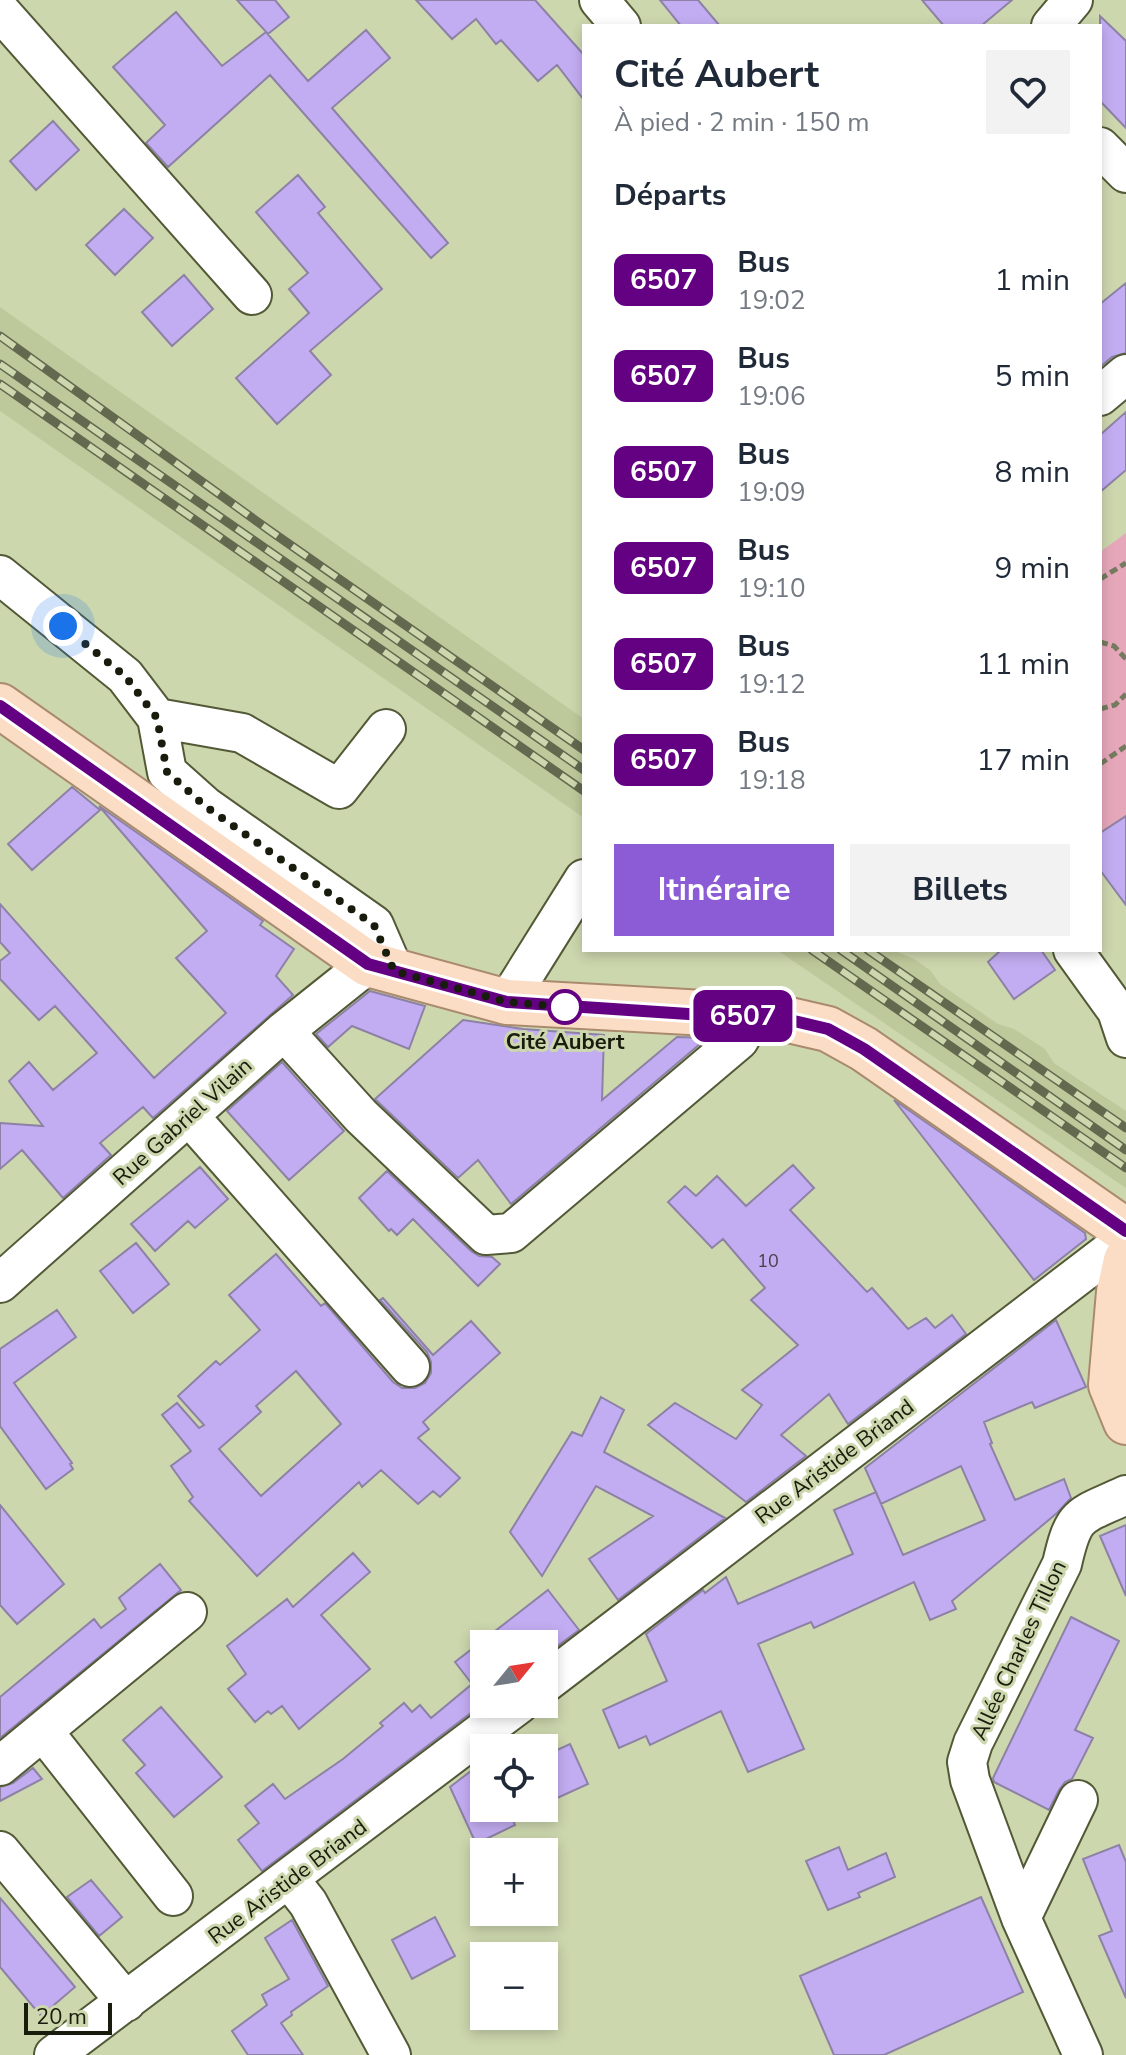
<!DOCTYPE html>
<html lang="fr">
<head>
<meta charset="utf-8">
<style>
	:root { --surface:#fff; --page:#f2f2f3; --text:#1f2937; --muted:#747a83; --accent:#8b5cd5 }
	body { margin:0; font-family:"Nunito Sans",sans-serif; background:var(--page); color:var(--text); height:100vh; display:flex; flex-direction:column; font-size:30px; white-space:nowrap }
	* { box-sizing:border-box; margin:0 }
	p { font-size:26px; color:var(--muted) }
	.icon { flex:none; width:44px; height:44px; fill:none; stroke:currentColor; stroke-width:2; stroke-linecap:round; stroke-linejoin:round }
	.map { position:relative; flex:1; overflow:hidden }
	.details { position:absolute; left:582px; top:24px; width:520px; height:928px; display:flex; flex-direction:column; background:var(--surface); border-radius:0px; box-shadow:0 4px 12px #0003 }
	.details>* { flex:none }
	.badge { padding:0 16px; border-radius:12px; font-size:28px; line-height:52px }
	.needle { width:52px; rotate:60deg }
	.tools { position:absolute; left:470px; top:1630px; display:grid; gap:16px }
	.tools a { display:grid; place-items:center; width:88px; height:88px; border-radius:0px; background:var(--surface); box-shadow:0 4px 12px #0003; font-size:40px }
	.scale { position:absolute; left:24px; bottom:20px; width:88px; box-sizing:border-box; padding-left:8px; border:4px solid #181c0d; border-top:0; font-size:22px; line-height:28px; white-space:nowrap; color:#181c0d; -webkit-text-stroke:6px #cdd7ae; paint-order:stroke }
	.you { position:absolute; width:40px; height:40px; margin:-20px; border:6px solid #fff; border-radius:50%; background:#1a73e8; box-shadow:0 0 0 12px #1a73e833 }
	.map>.badge { position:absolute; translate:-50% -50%; box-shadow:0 0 0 4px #fff }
	h2 { padding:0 32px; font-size:30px; line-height:72px }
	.round { display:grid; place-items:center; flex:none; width:84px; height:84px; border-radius:0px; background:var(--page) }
	.overview { display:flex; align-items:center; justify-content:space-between; height:136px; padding:0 32px }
	h1 { font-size:38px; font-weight:700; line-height:60px }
	.action { display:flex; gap:16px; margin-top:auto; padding:16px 32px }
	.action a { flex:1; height:92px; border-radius:0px; background:var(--accent); color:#fff; font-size:32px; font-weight:700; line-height:92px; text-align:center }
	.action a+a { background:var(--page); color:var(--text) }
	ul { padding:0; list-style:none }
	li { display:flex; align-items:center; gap:24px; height:96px; padding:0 32px }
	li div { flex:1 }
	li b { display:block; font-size:30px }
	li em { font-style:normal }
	li .badge { min-width:88px; font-weight:700; text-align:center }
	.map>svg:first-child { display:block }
	.built { fill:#bec99b }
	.green { fill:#e7a7bb }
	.building { fill:#c3adf2; stroke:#8d82a6; stroke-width:2; fill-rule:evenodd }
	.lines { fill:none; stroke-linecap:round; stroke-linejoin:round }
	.minor-casing { stroke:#525936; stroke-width:42 }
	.major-casing { stroke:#aa8a6d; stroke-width:48 }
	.path { stroke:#747b5f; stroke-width:5; stroke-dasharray:8 4; stroke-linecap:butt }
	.minor { stroke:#fff; stroke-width:38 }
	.major { stroke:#fbddc6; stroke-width:44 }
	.rail-casing { stroke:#62694f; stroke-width:9 }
	.rail { stroke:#cdd7ae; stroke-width:6; stroke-dasharray:18; stroke-linecap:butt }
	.line-casing { stroke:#fff; stroke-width:18 }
	.line { stroke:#640082; stroke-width:12 }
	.walk { stroke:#181c0d; stroke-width:8; stroke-dasharray:0 14.4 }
	.stop-dot { fill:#fff; stroke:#640082; stroke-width:4 }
	.labels { text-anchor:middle; stroke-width:6; stroke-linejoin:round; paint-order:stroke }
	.number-label { font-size:18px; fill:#434046 }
	.stop-label { font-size:22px; font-weight:bold; fill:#181c0d; stroke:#cdd7ae }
	.street-label { font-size:22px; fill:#181c0d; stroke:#cdd7ae }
</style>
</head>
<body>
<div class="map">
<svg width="1126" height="2055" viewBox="0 0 1126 2055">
	<rect width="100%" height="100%" fill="#cdd7ae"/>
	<!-- built -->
	<path class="built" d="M0,307L584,719V818L0,411Z
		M777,950H893L914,959L930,970L940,984L998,1024L1014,1029L1045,1049L1054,1063L1126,1111V1188Z"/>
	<!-- green -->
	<path class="green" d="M1126,533V816L1100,833V552Z"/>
	<!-- building -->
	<path class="building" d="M237,0H275L289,17L268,34Z
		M416,0H535L584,55V100L557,65L538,81L501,40L496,44L476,19L452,39Z
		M660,0H698L720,26H681Z
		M922,0H1012L981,26H944Z
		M176,12L222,66L266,32L308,81L366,30L390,58L332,108L448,243L431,258L270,75L168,167L146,143L165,125L113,67Z
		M1100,16L1126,41V128L1100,101Z
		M53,121L79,150L36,190L10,161Z
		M298,175L325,207L318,213L382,289L310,351L331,375L277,424L236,378L309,313L289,289L308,273L256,212Z
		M124,209L153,238L115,275L86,245Z
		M184,275L213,309L172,346L142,312Z
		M1126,283V353L1112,357L1100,367V304Z
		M1126,412V470L1100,492V435Z
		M72,787L100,810L32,870L8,844Z
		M99,806L263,921L260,925L294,949L276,976L293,995L153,1118L143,1107L100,1143L111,1155L63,1198L22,1150L0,1169V1123L43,1126L9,1081L29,1062L53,1090L97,1053L55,1006L39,1020L0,979V961L10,953L0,942V904L154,1078L226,1013L176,958L207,931Z
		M1126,816V905L1100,870V833Z
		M1001,950H1041L1055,970L1014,999L988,962Z
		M370,991L425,1006L409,1049L352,1026L328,1047L316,1034Z
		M463,1020L523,1029L604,1035L602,1100L677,1037L707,1038L511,1204L478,1160L458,1178L375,1099Z
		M282,1062L344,1131L289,1180L227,1111Z
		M894,1100L1085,1233L1086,1239L1034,1280Z
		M793,1165L814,1188L790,1210L867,1292L872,1288L908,1329L926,1318L935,1328L952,1315L966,1334L848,1424L829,1394L781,1435L806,1456L746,1502L648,1425L675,1403L736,1439L762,1405L742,1390L798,1345L751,1300L765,1288L723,1239L712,1248L668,1202L685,1186L696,1196L717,1176L746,1206Z
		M200,1167L228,1199L195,1228L188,1221L155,1251L131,1224Z
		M387,1171L471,1251L479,1256L492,1257L500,1264L478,1286L413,1219L397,1235L391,1229L389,1231L359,1198Z
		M136,1243L169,1284L133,1313L100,1271Z
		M276,1254L321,1306L325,1303L393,1382L402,1388H415L425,1383L431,1373V1362L427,1352L380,1300L383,1298L433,1355L471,1321L500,1353L423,1422L429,1429L418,1438L460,1478L440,1497L433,1491L418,1504L381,1470L362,1487L359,1482L257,1576L189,1501L193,1497L171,1466L191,1451L162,1415L177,1403L199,1428L204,1425L178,1396L216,1361L220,1365L260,1330L229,1295ZM296,1371L341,1424L261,1496L219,1449L261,1412L256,1406Z
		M57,1310L76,1337L14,1383L72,1463L70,1464L73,1469L46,1489L0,1426V1349Z
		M1056,1320L1086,1387L1035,1408L1032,1402L984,1422L992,1443L990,1444L1015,1500L1064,1479L1071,1498L1057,1513L952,1601L956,1609L930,1620L914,1582L814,1628L811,1622L758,1644L804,1749L748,1772L721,1711L650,1745L646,1736L619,1748L603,1710L667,1681L646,1634L703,1590L705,1593L726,1577L738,1604L853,1554L834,1510L876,1492L903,1555L985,1520L961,1466L881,1504L865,1468Z
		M601,1397L624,1410L604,1452L725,1518L618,1600L589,1559L653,1516L596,1486L542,1576L510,1532L572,1432L582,1436Z
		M0,1505L64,1584L17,1624L0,1605Z
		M1126,1525V1596L1100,1536Z
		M353,1553L370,1572L321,1615L370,1669L299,1729L282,1706L271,1714L268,1711L255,1722L228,1689L246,1674L227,1646L287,1599L293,1607Z
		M160,1564L181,1590L0,1738V1697L94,1619L101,1628L126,1609L119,1598Z
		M548,1590L579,1630L544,1656V1644H484V1703L262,1871L238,1840L259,1823L245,1806L273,1784L285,1799L343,1759L383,1726L380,1723L404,1703L412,1712L420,1705L431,1718L472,1684L455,1662Z
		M1071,1617L1119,1641L1075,1730L1093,1738L1072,1779L1065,1782L1059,1790L1049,1810L994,1782L993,1778Z
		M161,1707L222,1777L174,1817L136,1773L145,1765L123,1740Z
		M570,1744L588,1784L544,1804V1756Z
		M484,1761V1808H508L515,1825L484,1840V1861L450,1787Z
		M33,1768L42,1779L0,1801V1787L13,1783Z
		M1119,1845L1126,1862V1998L1099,1936L1112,1931L1083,1859Z
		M839,1847L848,1870L886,1853L895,1877L858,1893L860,1897L828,1910L806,1861Z
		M91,1880L122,1917L99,1936L67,1897Z
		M981,1897L1023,1992L884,2055H834L800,1976Z
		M0,1898L75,1987L41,2016L0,1967Z
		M435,1917L455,1956L412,1979L392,1940Z
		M292,1920L328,1986L291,2012L292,2015L281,2023L303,2055H248L232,2031L267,2005L262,1995L289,1979L265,1938Z"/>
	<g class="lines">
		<defs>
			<path id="minor" d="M599,0L621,26
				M0,11L252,295
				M1051,26L1073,0
				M1100,147L1126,173
				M1100,396L1126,374
				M0,575L125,676L157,718L167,772L205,806L374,925L394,971
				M157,718L242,733L339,789L386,729
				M1073,950L1117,1011L1126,1038
				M507,1002L584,879
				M284,1031L361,1116L486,1235L511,1233L739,1040L753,1016
				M189,1116L410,1367
				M0,1283L284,1031L368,964
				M544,1684L1126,1239
				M43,1731L173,1896
				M0,1766L187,1612
				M0,1851L126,2002
				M289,1879L308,1903L391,2055
				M1021,1918L1078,1800
				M54,2055L519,1704
				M1083,2055L1021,1918L970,1780L967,1762L973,1743L1062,1564C1074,1511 1079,1517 1126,1495"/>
			<path id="major" d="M0,706L368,964L507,1002L776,1017L828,1029L864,1049L1126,1231
				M1126,1260L1119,1292L1111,1385L1126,1422"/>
		</defs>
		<!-- minor casing -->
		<use href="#minor" class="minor-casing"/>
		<!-- major casing -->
		<use href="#major" class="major-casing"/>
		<!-- path -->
		<path class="path" d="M1100,579L1126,563
			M1100,642L1114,646L1126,659
			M1100,709L1115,705L1126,694
			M1100,764L1126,746"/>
		<!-- minor -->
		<use href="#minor" class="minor"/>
		<!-- major -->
		<use href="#major" class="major"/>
		<defs>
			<path id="rail" d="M0,336L269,530L584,750
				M0,364L584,770
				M0,384L584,791
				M812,950L1126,1168
				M841,950L1126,1150
				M868,950L1126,1128"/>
		</defs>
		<!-- rail casing -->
		<use href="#rail" class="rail-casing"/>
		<!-- rail -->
		<use href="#rail" class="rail"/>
	</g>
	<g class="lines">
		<defs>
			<path id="line" d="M0,706L368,964L507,1002L794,1021L828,1029L864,1049L1126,1231"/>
		</defs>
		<!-- line casing -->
		<use href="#line" class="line-casing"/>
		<!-- line -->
		<use href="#line" class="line"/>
		<!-- walk -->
		<path class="walk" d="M63,626L125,676L157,718L167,772L205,806L374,925L394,971L507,1002L565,1007"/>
	</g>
	<!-- markers -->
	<circle class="stop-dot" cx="565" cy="1007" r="16"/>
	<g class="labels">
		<!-- number labels -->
		<g class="number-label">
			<text x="768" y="1267">10</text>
		</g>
		<!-- stop labels -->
		<g class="stop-label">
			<text x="565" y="1049">Cité Aubert</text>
		</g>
		<!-- street labels -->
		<g class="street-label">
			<text transform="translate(182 1121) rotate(-42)" y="8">Rue Gabriel Vilain</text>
			<text transform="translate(834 1461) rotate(-37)" y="8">Rue Aristide Briand</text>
			<text transform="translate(1018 1650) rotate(-65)" y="8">Allée Charles Tillon</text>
			<text transform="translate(287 1881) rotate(-37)" y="8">Rue Aristide Briand</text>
		</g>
	</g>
</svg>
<div class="tools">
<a><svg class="needle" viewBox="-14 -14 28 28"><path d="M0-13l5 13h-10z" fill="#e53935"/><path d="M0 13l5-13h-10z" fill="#747a83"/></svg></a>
<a><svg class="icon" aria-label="locate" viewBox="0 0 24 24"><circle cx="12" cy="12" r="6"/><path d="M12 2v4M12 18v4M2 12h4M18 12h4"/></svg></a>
<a>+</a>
<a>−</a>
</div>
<div class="scale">20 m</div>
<div class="you" style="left:63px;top:626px"></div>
<b class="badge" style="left:743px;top:1016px;background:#640082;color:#fff">6507</b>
<section class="details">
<div class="overview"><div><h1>Cité Aubert</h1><p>À pied · 2 min · 150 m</p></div><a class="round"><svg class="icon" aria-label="heart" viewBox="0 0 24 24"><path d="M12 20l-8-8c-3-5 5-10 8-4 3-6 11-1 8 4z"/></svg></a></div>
<h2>Départs</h2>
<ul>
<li><span class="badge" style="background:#640082;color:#fff">6507</span><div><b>Bus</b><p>19:02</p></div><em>1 min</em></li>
<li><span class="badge" style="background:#640082;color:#fff">6507</span><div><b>Bus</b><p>19:06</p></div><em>5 min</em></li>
<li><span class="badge" style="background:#640082;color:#fff">6507</span><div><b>Bus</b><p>19:09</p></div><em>8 min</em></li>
<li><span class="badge" style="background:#640082;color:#fff">6507</span><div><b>Bus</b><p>19:10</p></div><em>9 min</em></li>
<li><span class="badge" style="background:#640082;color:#fff">6507</span><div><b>Bus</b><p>19:12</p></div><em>11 min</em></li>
<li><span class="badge" style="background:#640082;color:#fff">6507</span><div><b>Bus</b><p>19:18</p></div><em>17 min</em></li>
</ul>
<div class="action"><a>Itinéraire</a><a>Billets</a></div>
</section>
</div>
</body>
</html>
